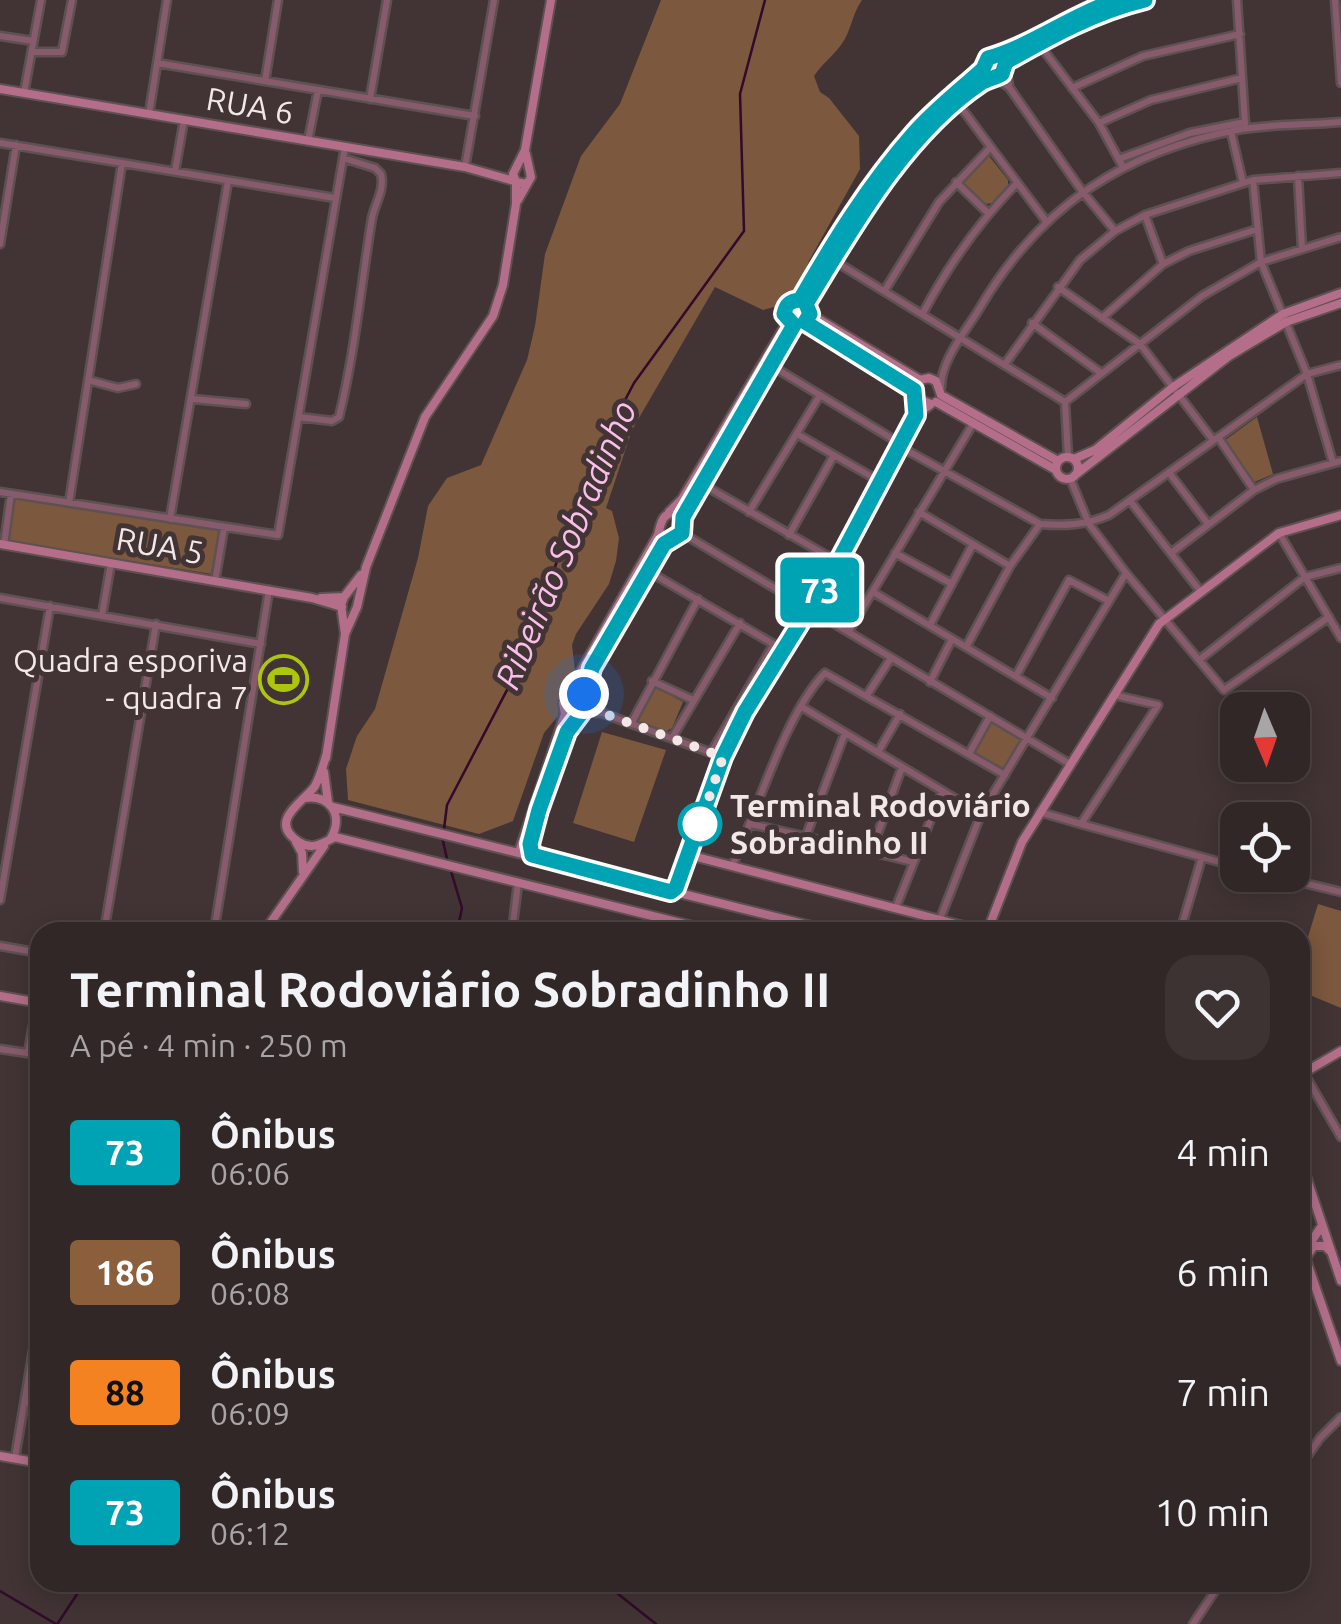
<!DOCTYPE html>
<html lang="pt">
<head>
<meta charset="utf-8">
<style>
	:root { --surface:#322727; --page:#3d3333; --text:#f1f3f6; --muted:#a8a5a7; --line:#4d4444 }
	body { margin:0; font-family:Ubuntu,sans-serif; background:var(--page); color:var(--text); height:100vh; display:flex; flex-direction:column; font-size:38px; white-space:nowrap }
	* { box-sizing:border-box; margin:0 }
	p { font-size:32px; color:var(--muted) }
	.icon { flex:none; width:55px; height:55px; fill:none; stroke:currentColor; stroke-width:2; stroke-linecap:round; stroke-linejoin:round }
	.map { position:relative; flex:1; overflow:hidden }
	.panel { position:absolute; left:30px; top:922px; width:1280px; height:670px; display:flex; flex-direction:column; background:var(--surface); border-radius:30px; box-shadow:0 5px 25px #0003,0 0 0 2px var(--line) }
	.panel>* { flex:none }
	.badge { padding:0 20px; border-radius:8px; font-size:35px; line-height:65px }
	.needle { width:65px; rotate:178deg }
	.tools { position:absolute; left:1220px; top:692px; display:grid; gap:20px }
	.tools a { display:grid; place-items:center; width:90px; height:90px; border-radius:20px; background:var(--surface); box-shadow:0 5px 25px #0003,0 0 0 2px var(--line); font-size:50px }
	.you { position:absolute; width:50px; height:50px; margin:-25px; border:8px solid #fff; border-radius:50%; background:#1a73e8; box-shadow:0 0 0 15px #1a73e833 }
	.map>.badge { position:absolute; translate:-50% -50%; box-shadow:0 0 0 5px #fff }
	.round { display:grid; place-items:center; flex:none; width:105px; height:105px; border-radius:30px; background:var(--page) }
	.headline { display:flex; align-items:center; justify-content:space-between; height:170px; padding:0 40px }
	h1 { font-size:48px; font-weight:600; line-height:75px }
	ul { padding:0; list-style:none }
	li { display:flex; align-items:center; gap:30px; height:120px; padding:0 40px }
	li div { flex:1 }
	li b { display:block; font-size:38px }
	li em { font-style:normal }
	li .badge { min-width:110px; font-weight:700; text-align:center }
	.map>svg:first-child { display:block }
	.green { fill:#7b583e }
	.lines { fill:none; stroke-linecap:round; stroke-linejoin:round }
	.stream { stroke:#320a2c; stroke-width:2.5 }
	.street-casing { stroke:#5e5151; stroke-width:11 }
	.secondary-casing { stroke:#5e5151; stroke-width:12 }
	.street { stroke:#885b6c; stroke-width:6 }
	.secondary { stroke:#b46e89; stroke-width:8 }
	.line-casing { stroke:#fff; stroke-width:22 }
	.line { stroke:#00a3b4; stroke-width:15 }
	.walk { stroke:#f2e8e8; stroke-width:10; stroke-dasharray:0 18 }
	.stop-dot { fill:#fff; stroke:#00a3b4; stroke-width:5 }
	.labels { text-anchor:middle; stroke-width:10; stroke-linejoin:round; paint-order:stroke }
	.street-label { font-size:32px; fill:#f2e8e8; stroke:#423434 }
	.poi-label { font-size:32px; fill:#f2e8e8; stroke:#423434; text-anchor:end }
	.stop-label { font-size:32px; font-weight:bold; fill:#f2e8e8; stroke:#423434; text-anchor:start }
	.water-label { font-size:35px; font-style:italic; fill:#f9bfeb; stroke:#423434 }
</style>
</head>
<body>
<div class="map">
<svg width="1341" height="1624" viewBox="0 0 1341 1624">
	<rect width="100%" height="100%" fill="#423434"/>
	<!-- green -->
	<path class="green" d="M661,0H862C852,14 851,32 841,45C833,56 822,64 814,76L820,92L829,98L859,136L860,169L809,261L797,293L781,305L763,310L715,287L632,430L606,508L612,511L619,538L616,561L609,584L576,634L572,645L575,671L562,692L558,716L544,733L513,821L479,834L348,800L346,769L357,736L375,709L418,558L428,506L447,478L481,465L527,360L535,326L545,254L581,156L620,104Z
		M989,156L1008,180V186L993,203L985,204L963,182L984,157Z
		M1257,417L1273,474L1252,483L1224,441Z
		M15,499L220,530L212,574L7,541Z
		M654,686L683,702L672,728L665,732L638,721Z
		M993,721L1023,739L1003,769L975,752Z
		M602,732L666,750L634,842L573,823Z
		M1318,904L1341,911V1008L1300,991V963Z"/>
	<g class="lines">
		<!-- stream -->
		<path class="stream" d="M444,829L447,805L519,667L593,461L634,383L744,231L740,94L765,0
			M442,837L448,863
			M451,871L462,908L457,932
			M603,1582L656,1624
			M0,1591L56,1624
			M58,1623L85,1582"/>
		<defs>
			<path id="street" d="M1237,0L1245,123
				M1335,0L1341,83
				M0,36L33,41
				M1039,44L1099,123L1123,167
				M32,52H62L72,0
				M157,63L475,116
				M1006,69L1009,85
				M995,78L1009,87L1082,191L1115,231
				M265,81L278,0
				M1072,88L1143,56L1240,34
				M24,93L41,0
				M370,99L387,0
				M957,102L1046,221
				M149,114L167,0
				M1099,123L1151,100L1242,78
				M1231,132L1243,183
				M308,141L318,90
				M0,143L335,198
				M1119,159L1190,133L1245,122
				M465,167L494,0
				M175,171L184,120
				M1298,176L1302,249
				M1253,180L1261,262L1307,374L1333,463
				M956,182L989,214
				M1145,215L1163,264
				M0,244L16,145
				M833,260L1065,402
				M1058,287L1140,344L1213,440
				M885,290L939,202L990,148
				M923,313C948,266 979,222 1016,184
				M1102,318L1163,264L1189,251L1258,229
				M1032,323L1101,373
				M1005,364L1080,260L1115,231L1145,215L1253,180L1341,173
				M772,366L891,438L899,446L1040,524C1065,526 1086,525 1109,515L1307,374L1341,365
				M88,380L118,388L136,384
				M941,387C941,359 967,330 981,306C1041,205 1126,150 1242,129C1274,124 1309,125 1341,122
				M193,399L246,404
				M1065,402L1202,296L1261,262L1341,237
				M1065,402L1068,457
				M299,417L332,421L339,417C355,352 361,285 372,218C375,203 385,190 381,174L375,168L343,158
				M797,434L881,482
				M1218,437L1254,490
				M1170,474L1208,524
				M1070,478L1089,524L1126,573L1224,690L1329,617
				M702,484L838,562
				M0,492L278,535L345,147
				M1131,502L1201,592
				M69,503L122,163
				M749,512L820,395
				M919,512L1010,566
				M170,519L228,181
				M682,533L1070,764
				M1279,533L1341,638
				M789,535L834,455
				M4,545L11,494
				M895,553L952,584
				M1171,553L1254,490L1276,479L1341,461
				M648,571L782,649
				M215,581L224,528
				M873,592L1052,698
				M0,598L261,644
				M102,615L111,563
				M930,625L973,544
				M849,631L974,422
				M966,647L1010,566L1040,524
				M1199,660L1305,577L1341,568
				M1016,676L1069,580L1109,601
				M652,681L693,700
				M930,682L952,639
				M867,695L891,658
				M802,707L981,814
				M581,712L602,713L723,757
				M631,724L698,599
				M672,738L740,623
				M878,752L900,714
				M711,753L774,644
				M969,754L990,716
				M1040,812L1081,824L1158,705L1114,695
				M751,824L914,862
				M1081,824L1238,867
				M806,836L845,733
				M871,852L902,767
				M733,864C757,811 786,712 825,673L1005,775
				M1271,875L1341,892
				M0,900L50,606
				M896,907L942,791
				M940,919L981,814L1126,573
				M104,932L156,624
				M214,932L269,590
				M512,932L518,883
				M1180,932L1202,857
				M0,946L40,953
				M0,1049L40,1055
				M28,1053L37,1003
				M1304,1073L1341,1137
				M25,1402L40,1405
				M15,1458L40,1309
				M1300,1467L1320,1438L1341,1417
				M1193,1624L1221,1582"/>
			<path id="secondary" d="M984 66a11 11 0 1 1 22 0a11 11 0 1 1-22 0Z
				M1001,56L1076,16L1116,0
				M1006,62L1080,23L1145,0
				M0,89L465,167L514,181
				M527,184L516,182L513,174L525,150L551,0
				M518,200L531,177L526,154
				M785 312a12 12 0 1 1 24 0a12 12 0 1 1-24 0Z
				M799,300C854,206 901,141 983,69
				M806,303C849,234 917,115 991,78
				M810,314L920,380
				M805,323L914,390
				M941,395L1058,461
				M916,398L931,404
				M936,402L1056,470
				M916,415L914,390L920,380L929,378L936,381L941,395
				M1056 468a11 11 0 1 1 22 0a11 11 0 1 1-22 0Z
				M1074,459L1095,450L1173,387L1283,314L1341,293
				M1075,475L1229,356L1286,322L1341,303
				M669,512L682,499L788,321
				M683,517L794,325
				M0,544L312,598L342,607
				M321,598L344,597L361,575
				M345,634L357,607L366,567L425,417L493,316L503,285L516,204V182
				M570,690L658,535C661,522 662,513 677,512L683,517L682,533L673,538L665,537L659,531
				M583,694L570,690L563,703L565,714L572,718L581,712L592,667L664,544L673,539
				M326,756C323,766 320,777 315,786C305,801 266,821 299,842C312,851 323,843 335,837L717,932
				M326,758L345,634L341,605L344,597
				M324,772L328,802
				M304,798C330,794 344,815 331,838
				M333,807L836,932
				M296,842L302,853L303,872
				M519,852L565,714
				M532,855C527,824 559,744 577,717
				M689,855L987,932
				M671,892L682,877L723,757L745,712L838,562L916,415L930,405
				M264,932L324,846
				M987,932L1022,842L1159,624L1279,533L1341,515
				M0,996L40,1003
				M1300,1075L1341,1051
				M1300,1158L1341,1281
				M1300,1235L1313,1239L1321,1227
				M1300,1242L1341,1361
				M1307,1256L1314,1246H1325L1330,1251
				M0,1456L40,1463"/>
		</defs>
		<!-- street casing -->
		<use href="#street" class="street-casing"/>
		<!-- secondary casing -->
		<use href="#secondary" class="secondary-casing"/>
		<!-- street -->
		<use href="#street" class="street"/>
		<!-- secondary -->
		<use href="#secondary" class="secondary"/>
	</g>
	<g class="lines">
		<defs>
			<path id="line" d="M1116,0C1072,15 1031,46 988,58L983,69C960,90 935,109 914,133C869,184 834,241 800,300C790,301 786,304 784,314L794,325L683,517L682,533L664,544L592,668L582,712L567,732L539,810L530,844L532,855L671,892L676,888L723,757L745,712L838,562L916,415L914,390L805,322L810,314L806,304C853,227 905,134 981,83C988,79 995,78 1002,74L1006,62C1050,37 1095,12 1145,0"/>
		</defs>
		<!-- line casing -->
		<use href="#line" class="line-casing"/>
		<!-- line -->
		<use href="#line" class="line"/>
		<!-- walk -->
		<path class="walk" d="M584,694V699L602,713L723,757L700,824"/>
	</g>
	<!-- icons -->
	<defs>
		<symbol id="stadium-ring" viewBox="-11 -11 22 22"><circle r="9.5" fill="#423434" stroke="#adc60d" stroke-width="1.5"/><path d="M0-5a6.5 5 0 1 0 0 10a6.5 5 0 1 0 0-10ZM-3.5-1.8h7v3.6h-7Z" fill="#adc60d"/></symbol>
	</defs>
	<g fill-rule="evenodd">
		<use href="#stadium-ring" x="256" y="652" width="55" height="55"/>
	</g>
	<!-- markers -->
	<circle class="stop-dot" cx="700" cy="824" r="20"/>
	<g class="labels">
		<!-- street labels -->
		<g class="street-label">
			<text transform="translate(250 106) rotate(10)" y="11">RUA 6</text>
			<text transform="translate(160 546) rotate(10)" y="11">RUA 5</text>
		</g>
		<!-- poi labels -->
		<g class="poi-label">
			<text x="248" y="672">Quadra esporiva<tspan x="248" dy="37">- quadra 7</tspan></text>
		</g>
		<!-- stop labels -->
		<g class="stop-label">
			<text x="730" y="817">Terminal Rodoviário<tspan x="730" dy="37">Sobradinho II</tspan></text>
		</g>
		<!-- water labels -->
		<g class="water-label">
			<text transform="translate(566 545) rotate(-67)" y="12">Ribeirão Sobradinho</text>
		</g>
	</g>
</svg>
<div class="tools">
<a><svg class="needle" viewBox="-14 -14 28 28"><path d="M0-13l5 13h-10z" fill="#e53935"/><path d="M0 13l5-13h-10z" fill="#a8a5a7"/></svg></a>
<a><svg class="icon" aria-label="locate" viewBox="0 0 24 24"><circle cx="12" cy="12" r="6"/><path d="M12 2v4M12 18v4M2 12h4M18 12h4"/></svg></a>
</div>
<div class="you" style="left:584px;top:694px"></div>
<b class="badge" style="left:820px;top:590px;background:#00a3b4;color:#fff">73</b>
<section class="panel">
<div class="headline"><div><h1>Terminal Rodoviário Sobradinho II</h1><p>A pé · 4 min · 250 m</p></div><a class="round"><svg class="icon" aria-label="heart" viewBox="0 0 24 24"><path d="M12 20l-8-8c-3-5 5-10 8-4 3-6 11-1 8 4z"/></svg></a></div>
<ul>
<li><span class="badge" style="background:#00a3b4;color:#fff">73</span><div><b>Ônibus</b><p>06:06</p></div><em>4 min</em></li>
<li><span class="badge" style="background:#8b5e3c;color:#fff">186</span><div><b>Ônibus</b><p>06:08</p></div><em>6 min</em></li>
<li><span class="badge" style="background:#f58220;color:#111">88</span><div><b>Ônibus</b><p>06:09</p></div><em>7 min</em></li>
<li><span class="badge" style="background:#00a3b4;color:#fff">73</span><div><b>Ônibus</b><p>06:12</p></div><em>10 min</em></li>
</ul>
</section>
</div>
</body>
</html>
